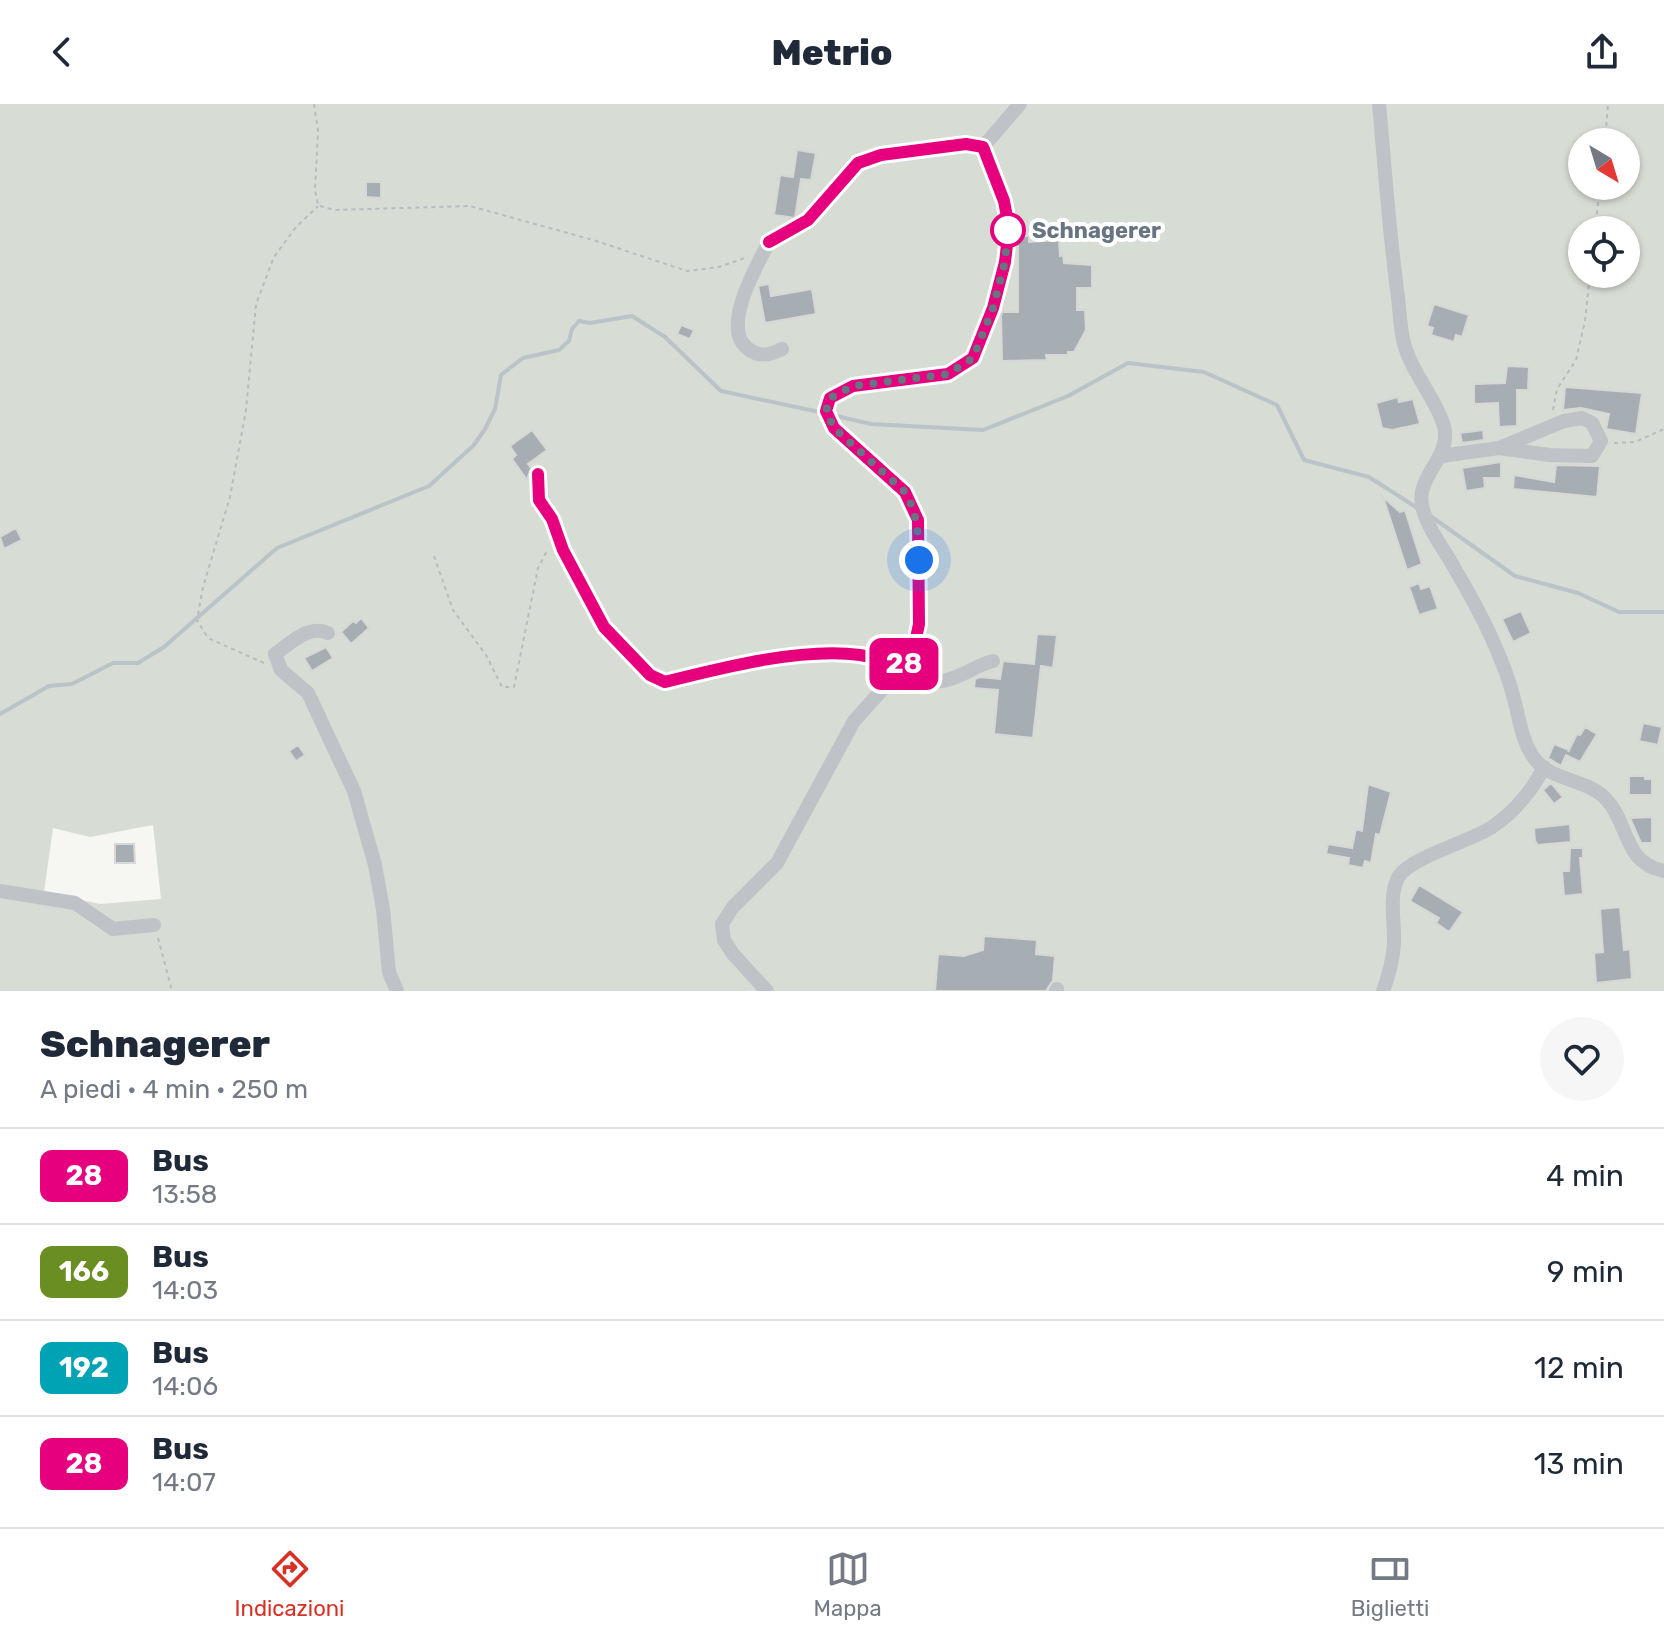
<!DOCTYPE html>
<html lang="it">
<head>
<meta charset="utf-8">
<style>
	:root { --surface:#fff; --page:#f6f6f7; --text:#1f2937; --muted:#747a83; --line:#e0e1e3; --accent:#d93025 }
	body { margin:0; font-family:Rubik,sans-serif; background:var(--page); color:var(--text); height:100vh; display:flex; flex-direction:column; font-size:30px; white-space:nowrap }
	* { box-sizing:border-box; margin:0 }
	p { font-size:26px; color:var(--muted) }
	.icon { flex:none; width:44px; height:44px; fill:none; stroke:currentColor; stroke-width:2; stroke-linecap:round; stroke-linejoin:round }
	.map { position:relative; height:887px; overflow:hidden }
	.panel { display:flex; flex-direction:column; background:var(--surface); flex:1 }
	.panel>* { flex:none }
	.badge { padding:0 16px; border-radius:12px; font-size:28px; line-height:52px }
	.needle { width:52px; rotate:142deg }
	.tools { position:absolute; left:1568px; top:24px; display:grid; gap:16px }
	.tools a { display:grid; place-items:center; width:72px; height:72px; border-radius:50%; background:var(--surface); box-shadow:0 2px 6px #0004; font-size:40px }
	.you { position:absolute; width:40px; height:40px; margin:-20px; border:6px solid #fff; border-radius:50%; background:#1a73e8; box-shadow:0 0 0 12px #1a73e833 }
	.map>.badge { position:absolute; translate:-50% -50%; box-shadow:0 0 0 4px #fff }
	.round { display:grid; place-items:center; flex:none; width:84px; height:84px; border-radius:42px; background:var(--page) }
	.overview { display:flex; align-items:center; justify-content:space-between; height:136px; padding:0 40px }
	h1 { font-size:38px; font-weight:800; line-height:60px }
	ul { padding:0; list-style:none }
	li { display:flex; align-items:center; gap:24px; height:96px; padding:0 40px; border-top:2px solid var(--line) }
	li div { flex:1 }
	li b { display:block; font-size:30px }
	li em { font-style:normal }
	li .badge { min-width:88px; font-weight:700; text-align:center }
	header { display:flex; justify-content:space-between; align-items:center; height:104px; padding:0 40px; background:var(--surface); font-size:36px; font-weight:800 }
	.tabs { display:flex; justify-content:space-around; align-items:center; height:112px; border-top:2px solid var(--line); background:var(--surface); font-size:22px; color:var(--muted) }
	.tabs a { display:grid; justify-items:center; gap:4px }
	.tabs .current { color:var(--accent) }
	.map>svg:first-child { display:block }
	.green { fill:#d7dcd4; fill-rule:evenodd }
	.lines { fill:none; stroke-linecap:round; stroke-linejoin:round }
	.stream { stroke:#bac3c8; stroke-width:4 }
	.building { fill:#a7aeb3; stroke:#d7d7d6; stroke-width:2 }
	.path { stroke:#b9bbbe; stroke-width:2; stroke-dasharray:4 4; stroke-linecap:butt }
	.minor { stroke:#bfc2c6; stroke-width:14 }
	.line-casing { stroke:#fff; stroke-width:18 }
	.line { stroke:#e6007e; stroke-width:12 }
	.walk { stroke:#687481; stroke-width:8; stroke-dasharray:0 14.4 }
	.stop-dot { fill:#fff; stroke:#e6007e; stroke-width:4 }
	.labels { text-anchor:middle; stroke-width:8; stroke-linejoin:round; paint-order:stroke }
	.stop-label { font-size:22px; font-weight:bold; fill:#687481; stroke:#fff; text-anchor:start }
</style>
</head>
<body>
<header><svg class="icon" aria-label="back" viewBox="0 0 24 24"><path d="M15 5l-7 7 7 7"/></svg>Metrio<svg class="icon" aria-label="share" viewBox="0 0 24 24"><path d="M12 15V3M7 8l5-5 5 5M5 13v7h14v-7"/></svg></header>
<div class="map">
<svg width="1664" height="887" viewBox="0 0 1664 887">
	<rect width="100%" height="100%" fill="#f6f6f3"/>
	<!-- green -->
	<path class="green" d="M0,0H1664V887H0ZM1582,38H1626V82H1582ZM1582,126H1626V170H1582ZM153,721L161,795L100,800L44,788L53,724L90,733Z"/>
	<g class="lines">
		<!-- stream -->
		<path class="stream" d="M832,311L871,320L983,326L1068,292L1128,259L1204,268L1277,301L1304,356L1369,373L1419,405
			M1429,411L1515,472L1578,489L1619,508H1664
			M0,610L49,582L72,580L113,559H138L164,543L277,444L429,382L474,341L485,325L495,305L501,271L523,254L559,246L569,237L572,225L579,217L590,219L632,212L665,233L721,287L824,309"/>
	</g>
	<!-- building -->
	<path class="building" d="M797,46L816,49L811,76L801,75L795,114L774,111L780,71L793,73Z
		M366,78H381V94L366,93Z
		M1018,132H1029V138L1059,136L1060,152L1063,151L1064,159L1092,161V184H1077V206H1085L1086,226L1074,248H1068V251H1046L1047,256L1002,257L1001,212L1002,208H1018Z
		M769,180L771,192L812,185L816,210L765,219L758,182Z
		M1434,200L1469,211L1462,233L1456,231L1454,238L1431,231L1433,224L1427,222Z
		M681,221L694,226L690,235L677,230Z
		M1507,262L1529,263L1528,286H1517V322L1499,323L1498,299L1474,300V280L1505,279Z
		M1565,283L1642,289L1636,330L1606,325L1609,310L1581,304L1563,306Z
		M1398,293L1399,298L1413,295L1420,320L1392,326L1382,324L1376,299Z
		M532,326L547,346L528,360L531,364L527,376L512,355L516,351L510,342Z
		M1483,326L1484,336L1462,339L1460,329Z
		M1501,358V374H1484L1485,384L1466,387L1462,364Z
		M1556,361L1600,362L1597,393L1513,385L1514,371L1554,378Z
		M1383,393L1400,408L1405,406L1422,460L1407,466Z
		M16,424L22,436L4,445L0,433Z
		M1419,479L1421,485L1430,482L1438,505L1419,511L1409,483Z
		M1521,507L1531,529L1513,538L1502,515Z
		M361,514L369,524L351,540L341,528L353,517L356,519Z
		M1037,530L1057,531L1053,564L1041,562L1033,634L994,630L998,586L974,584L975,575L980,573L1000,575L1003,557L1034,560Z
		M326,543L333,554L312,567L304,554Z
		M1643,619L1662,623L1658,641L1639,637Z
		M1585,623L1597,630L1580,658L1566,651L1561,662L1548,654L1554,640L1569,646L1568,648L1577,630L1580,631Z
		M298,641L305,651L296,657L289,647Z
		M1629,672H1645V675H1652V691H1629Z
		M1551,679L1563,693L1554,700L1543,686Z
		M1368,680L1391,688L1380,731L1376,730L1371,759L1365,757L1363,764L1348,761L1349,754L1326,750L1328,740L1352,744L1356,725L1362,727Z
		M1652,713V739H1641L1630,714Z
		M1570,720L1571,738L1538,741L1535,737L1534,724Z
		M115,740H134L135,759H115Z
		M1570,744H1583V754H1580L1583,790L1564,792L1562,767H1569Z
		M1419,781L1463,808L1449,828L1436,819L1439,814L1410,797Z
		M1620,803L1624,846L1630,845L1632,875L1596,879L1594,849L1603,848L1600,805Z
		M984,832L1037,836L1036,850L1055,852L1053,876L1046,887H935L938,850L964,852L983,846Z"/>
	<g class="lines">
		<!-- path -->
		<path class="path" d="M314,0L318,27L315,86L318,101
			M1605,38L1608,0
			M320,102L334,106L470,102L593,136L687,167L719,163L745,154
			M1595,126L1600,82
			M1553,306L1557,285L1576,256L1585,217L1590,170
			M1614,339L1635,338L1664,325
			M434,452L453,506L486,551L502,583H514L538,464L547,447
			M264,559L208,534L197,516L203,483L230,393L246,306L256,200L274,153L296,123L318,102
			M158,834L172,887"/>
		<!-- minor -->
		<path class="minor" d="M1379,0C1385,64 1389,129 1398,193C1400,210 1400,230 1406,246C1415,273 1436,295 1444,322C1452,353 1416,372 1422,401C1426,423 1444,445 1455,465C1478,504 1501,547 1513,591C1519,612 1521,636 1534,654C1550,677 1588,675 1606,695C1629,719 1623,759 1664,767
			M782,245C770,251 759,254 747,244C721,223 757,161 769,138C782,132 796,127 807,117C825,100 836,75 856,61C876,47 958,39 983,43
			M1441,352L1499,344L1564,317L1582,314L1592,319L1601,337L1592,352L1549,351L1499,344
			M538,370L539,396L552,415L563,446L604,523L650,571L665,578C712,566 757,557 805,552C823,551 843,548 861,551C888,555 914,581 942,577C961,574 974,562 993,557
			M328,529C309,520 291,539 275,550L281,566L308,589L354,687L375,761L383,805L389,868L397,887
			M0,787L75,799L113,825L154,821
			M767,887L733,850L724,836L722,820L733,803L777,759L854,617L901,565L914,544L919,520L918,416L905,388L834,324L826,307L830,294L853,282L948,270L973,254L993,204L1005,158L1009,124L1004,97L983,43L1020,0
			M1056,887L1057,885
			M1383,887C1389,871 1393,856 1394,839C1395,818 1388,790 1399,772C1410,754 1471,737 1492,723C1513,709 1533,686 1544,663"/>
	</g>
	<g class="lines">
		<defs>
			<path id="line" d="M538,370L539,396L552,415L563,446L604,523L650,571L665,578C721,564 802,543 860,551C874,553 888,559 901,565L914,544L919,520L918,416L905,388L834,324L826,307L830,294L853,282L948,270L973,254L993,204L1005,158L1009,124L1004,97L983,43L966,40L881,51L858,59L808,116L769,138"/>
		</defs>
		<!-- line casing -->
		<use href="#line" class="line-casing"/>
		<!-- line -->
		<use href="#line" class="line"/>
		<!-- walk -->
		<path class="walk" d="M919,456C918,430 918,410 905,388L834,324L826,307L830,294L853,282L948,270L973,254L993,204L1005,158L1008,126"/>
	</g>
	<!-- markers -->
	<circle class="stop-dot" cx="1008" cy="126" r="16"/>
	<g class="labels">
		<!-- stop labels -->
		<g class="stop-label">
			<text x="1032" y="134">Schnagerer</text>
		</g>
	</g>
</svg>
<div class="tools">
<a><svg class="needle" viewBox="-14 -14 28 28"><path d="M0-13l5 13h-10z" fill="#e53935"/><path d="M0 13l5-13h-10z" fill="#747a83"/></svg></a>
<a><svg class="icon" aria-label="locate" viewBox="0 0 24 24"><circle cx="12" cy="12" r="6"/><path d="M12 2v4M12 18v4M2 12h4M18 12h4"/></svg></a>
</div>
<div class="you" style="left:919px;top:456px"></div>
<b class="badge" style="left:904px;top:560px;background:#e6007e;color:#fff">28</b>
</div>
<section class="panel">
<div class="overview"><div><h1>Schnagerer</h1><p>A piedi · 4 min · 250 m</p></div><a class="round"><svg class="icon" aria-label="heart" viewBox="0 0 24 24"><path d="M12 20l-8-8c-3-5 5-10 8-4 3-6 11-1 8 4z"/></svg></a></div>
<ul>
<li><span class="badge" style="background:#e6007e;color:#fff">28</span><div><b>Bus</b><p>13:58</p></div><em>4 min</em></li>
<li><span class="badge" style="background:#6b8e23;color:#fff">166</span><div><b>Bus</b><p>14:03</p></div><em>9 min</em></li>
<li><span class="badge" style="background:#00a3b4;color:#fff">192</span><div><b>Bus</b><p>14:06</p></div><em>12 min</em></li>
<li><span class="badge" style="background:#e6007e;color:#fff">28</span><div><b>Bus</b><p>14:07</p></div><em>13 min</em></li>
</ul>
</section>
<nav class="tabs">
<a class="current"><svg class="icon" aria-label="directions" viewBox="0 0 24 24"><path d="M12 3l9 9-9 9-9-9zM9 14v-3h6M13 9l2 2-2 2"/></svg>Indicazioni</a>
<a><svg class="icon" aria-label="map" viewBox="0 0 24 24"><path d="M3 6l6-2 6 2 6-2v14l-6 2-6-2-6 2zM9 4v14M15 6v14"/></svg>Mappa</a>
<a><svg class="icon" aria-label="tickets" viewBox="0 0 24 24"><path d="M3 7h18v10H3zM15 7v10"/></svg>Biglietti</a>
</nav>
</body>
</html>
